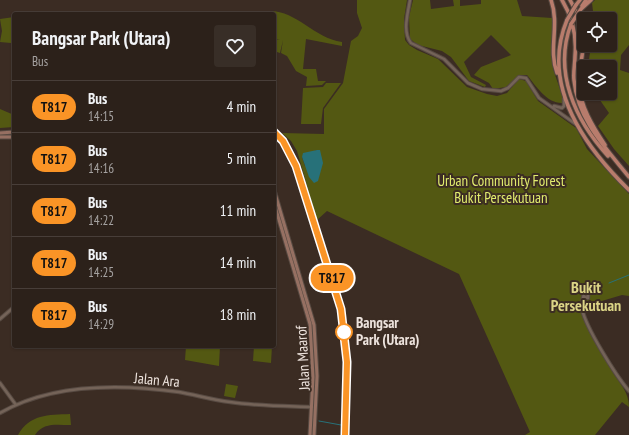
<!DOCTYPE html>
<html lang="en">
<head>
<meta charset="utf-8">
<style>
	:root { --surface:#2c211a; --page:#382e27; --text:#f1f3f6; --muted:#a6a3a2; --line:#483e39 }
	body { margin:0; font-family:"PT Sans Narrow",sans-serif; background:var(--page); color:var(--text); height:100vh; display:flex; flex-direction:column; font-size:15px; white-space:nowrap }
	* { box-sizing:border-box; margin:0 }
	p { font-size:13px; color:var(--muted) }
	.icon { flex:none; width:22px; height:22px; fill:none; stroke:currentColor; stroke-width:2; stroke-linecap:round; stroke-linejoin:round }
	.map { position:relative; flex:1; overflow:hidden }
	.drawer { position:absolute; left:12px; top:12px; width:264px; height:336px; display:flex; flex-direction:column; background:var(--surface); border-radius:4px; box-shadow:0 1px 3px #0004,0 0 0 1px var(--line) }
	.drawer>* { flex:none }
	.badge { padding:0 8px; border-radius:13px; font-size:14px; line-height:26px }
	.controls { position:absolute; left:577px; top:12px; display:grid; gap:8px }
	.controls a { display:grid; place-items:center; width:40px; height:40px; border-radius:4px; background:var(--surface); box-shadow:0 1px 3px #0004,0 0 0 1px var(--line); font-size:20px }
	.map>.badge { position:absolute; translate:-50% -50%; box-shadow:0 0 0 2px #fff }
	.round { display:grid; place-items:center; flex:none; width:42px; height:42px; border-radius:4px; background:var(--page) }
	.headline { display:flex; align-items:center; justify-content:space-between; height:68px; padding:0 20px }
	h1 { font-size:19px; font-weight:600; line-height:30px }
	ul { padding:0; list-style:none }
	li { display:flex; align-items:center; gap:12px; height:52px; padding:0 20px; border-top:1px solid var(--line) }
	li div { flex:1 }
	li b { display:block; font-size:15px }
	li em { font-style:normal }
	li .badge { min-width:44px; font-weight:700; text-align:center }
	.map>svg:first-child { display:block }
	.green { fill:#535812; fill-rule:evenodd }
	.water { fill:#277179 }
	.lines { fill:none; stroke-linecap:round; stroke-linejoin:round }
	.stream { stroke:#277179; stroke-width:1 }
	.tertiary-casing { stroke:#574a42; stroke-width:4.5 }
	.secondary-casing { stroke:#574a42; stroke-width:5 }
	.primary-casing { stroke:#574a42; stroke-width:5.5 }
	.tertiary { stroke:#746358; stroke-width:2.5 }
	.secondary { stroke:#967062; stroke-width:3 }
	.primary { stroke:#b87c6c; stroke-width:3.5 }
	.primary-bridge-casing { stroke:#574a42; stroke-width:5.5; stroke-linecap:butt }
	.primary-bridge { stroke:#b87c6c; stroke-width:3.5 }
	.line-casing { stroke:#fff; stroke-width:9 }
	.line { stroke:#fa9426; stroke-width:6 }
	.stop-dot { fill:#fff; stroke:#fa9426; stroke-width:2 }
	.labels { text-anchor:middle; stroke-width:4; stroke-linejoin:round; paint-order:stroke }
	.park-label { font-size:15px; fill:#e1ec6e; stroke:#3b2c23 }
	.stop-label { font-size:15px; font-weight:bold; fill:#ede3dd; stroke:#3b2c23; text-anchor:start }
	.street-label { font-size:15px; fill:#ede3dd; stroke:#3b2c23 }
	.neighbourhood-label { font-size:16px; font-weight:bold; fill:#dbd486; stroke:#3b2c23 }
</style>
</head>
<body>
<div class="map">
<svg width="629" height="435" viewBox="0 0 629 435">
	<rect width="100%" height="100%" fill="#3b2c23"/>
	<!-- green -->
	<path class="green" d="M357,0H407L404,19L405,40L409,45L417,50L438,59L467,87L487,94L497,96L507,93L519,79L526,81L538,101L576,128L587,149L629,194V296L622,295L595,303L590,300L580,304C584,328 600,351 612,371C620,384 629,392 629,407L622,402L595,435H525L530,432L459,274L327,211L317,220L297,151L291,141L282,133L324,134V109L343,83L351,41L358,36L362,28L357,13ZM317,150L305,166L302,157Z
		M413,0H430L431,9L454,6L453,0H460V6L481,4V0H517L522,16L552,18L553,69L562,95L563,103C547,104 536,86 527,75H519L506,87L493,89L489,83L474,75L481,67L511,55L491,35L464,62L471,77L486,85L485,87L469,81L451,57L442,51L418,45L410,39L409,17Z
		M595,0H629V45L621,55L620,70L629,73V166L614,149L598,126L609,113L595,93H610V67H588L591,45H610V19H594L592,3Z
		M270,11C297,11 314,38 342,42V46L306,39L303,69H316L318,81H326L322,85L306,86L307,77L296,71L287,56L281,53L283,40L280,53L274,51V39L280,40L274,38V14H261Z
		M14,17V37L11,43L0,42L2,31L0,19Z
		M326,83H341L323,108L321,124H301L303,88L323,87Z
		M0,109L14,115V127L0,128Z
		M186,346H220L219,366L185,360Z
		M254,346H272L271,363L253,361Z
		M226,384L238,386L235,398L224,396Z
		M70,414L71,425C57,425 43,422 35,435H18C30,414 48,415 70,414Z"/>
	<!-- water -->
	<path class="water" d="M317,150H320L323,163L318,181L314,183L309,177L302,157L303,153Z"/>
	<g class="lines">
		<!-- stream -->
		<path class="stream" d="M609,283L629,275
			M319,421L341,425"/>
		<defs>
			<path id="tertiary" d="M410,0C408,13 402,32 411,43L444,59L468,83L482,89L501,91L508,88L519,77L526,78L539,98L577,125
				M554,106L562,108L564,106V98
				M584,297L588,298V294H584C583,299 581,303 582,309C586,328 616,376 629,391
				M0,319L14,307
				M0,383L16,405
				M0,413C52,383 121,384 179,392C196,395 213,400 230,402C257,406 285,406 312,407"/>
			<path id="secondary" d="M0,133L14,132
				M0,137H14
				M274,190L314,325L317,376L314,435
				M274,203L310,324L313,377L310,435"/>
			<path id="primary" d="M551,0C560,25 548,49 557,73
				M562,0C573,18 577,35 575,56C575,64 573,72 574,80C578,120 605,147 629,177
				M570,0L584,26
				M576,5L580,0
				M582,6L586,0
				M581,9L591,0
				M567,20C540,85 584,146 629,190
				M571,24C553,72 575,120 608,156
				M584,40C583,54 579,69 579,84C580,106 593,127 605,145"/>
		</defs>
		<!-- tertiary casing -->
		<use href="#tertiary" class="tertiary-casing"/>
		<!-- secondary casing -->
		<use href="#secondary" class="secondary-casing"/>
		<!-- primary casing -->
		<use href="#primary" class="primary-casing"/>
		<!-- tertiary -->
		<use href="#tertiary" class="tertiary"/>
		<!-- secondary -->
		<use href="#secondary" class="secondary"/>
		<!-- primary -->
		<use href="#primary" class="primary"/>
		<defs>
			<path id="primary-bridge" d="M567,20L576,5
				M571,24L581,9"/>
		</defs>
		<!-- primary-bridge casing -->
		<use href="#primary-bridge" class="primary-bridge-casing"/>
		<!-- primary-bridge -->
		<use href="#primary-bridge" class="primary-bridge"/>
	</g>
	<g class="lines">
		<defs>
			<path id="line" d="M274,132L283,141L296,166L341,309L347,362L345,435"/>
		</defs>
		<!-- line casing -->
		<use href="#line" class="line-casing"/>
		<!-- line -->
		<use href="#line" class="line"/>
	</g>
	<!-- markers -->
	<circle class="stop-dot" cx="344" cy="332" r="8"/>
	<g class="labels">
		<!-- park labels -->
		<g class="park-label">
			<text x="501" y="186">Urban Community Forest<tspan x="501" dy="17">Bukit Persekutuan</tspan></text>
		</g>
		<!-- stop labels -->
		<g class="stop-label">
			<text x="356" y="328">Bangsar<tspan x="356" dy="17">Park (Utara)</tspan></text>
		</g>
		<!-- street labels -->
		<g class="street-label">
			<text transform="translate(303 358) rotate(-93)" y="5">Jalan Maarof</text>
			<text transform="translate(157 380) rotate(5)" y="5">Jalan Ara</text>
		</g>
		<!-- neighbourhood labels -->
		<g class="neighbourhood-label">
			<text x="586" y="293">Bukit<tspan x="586" dy="18">Persekutuan</tspan></text>
		</g>
	</g>
</svg>
<div class="controls">
<a><svg class="icon" aria-label="locate" viewBox="0 0 24 24"><circle cx="12" cy="12" r="6"/><path d="M12 2v4M12 18v4M2 12h4M18 12h4"/></svg></a>
<a><svg class="icon" aria-label="layers" viewBox="0 0 24 24"><path d="M12 4l9 5-9 5-9-5zM3 14l9 5 9-5"/></svg></a>
</div>
<b class="badge" style="left:332px;top:278px;background:#fa9426;color:#111">T817</b>
<section class="drawer">
<div class="headline"><div><h1>Bangsar Park (Utara)</h1><p>Bus</p></div><a class="round"><svg class="icon" aria-label="heart" viewBox="0 0 24 24"><path d="M12 20l-8-8c-3-5 5-10 8-4 3-6 11-1 8 4z"/></svg></a></div>
<ul>
<li><span class="badge" style="background:#fa9426;color:#111">T817</span><div><b>Bus</b><p>14:15</p></div><em>4 min</em></li>
<li><span class="badge" style="background:#fa9426;color:#111">T817</span><div><b>Bus</b><p>14:16</p></div><em>5 min</em></li>
<li><span class="badge" style="background:#fa9426;color:#111">T817</span><div><b>Bus</b><p>14:22</p></div><em>11 min</em></li>
<li><span class="badge" style="background:#fa9426;color:#111">T817</span><div><b>Bus</b><p>14:25</p></div><em>14 min</em></li>
<li><span class="badge" style="background:#fa9426;color:#111">T817</span><div><b>Bus</b><p>14:29</p></div><em>18 min</em></li>
</ul>
</section>
</div>
</body>
</html>
